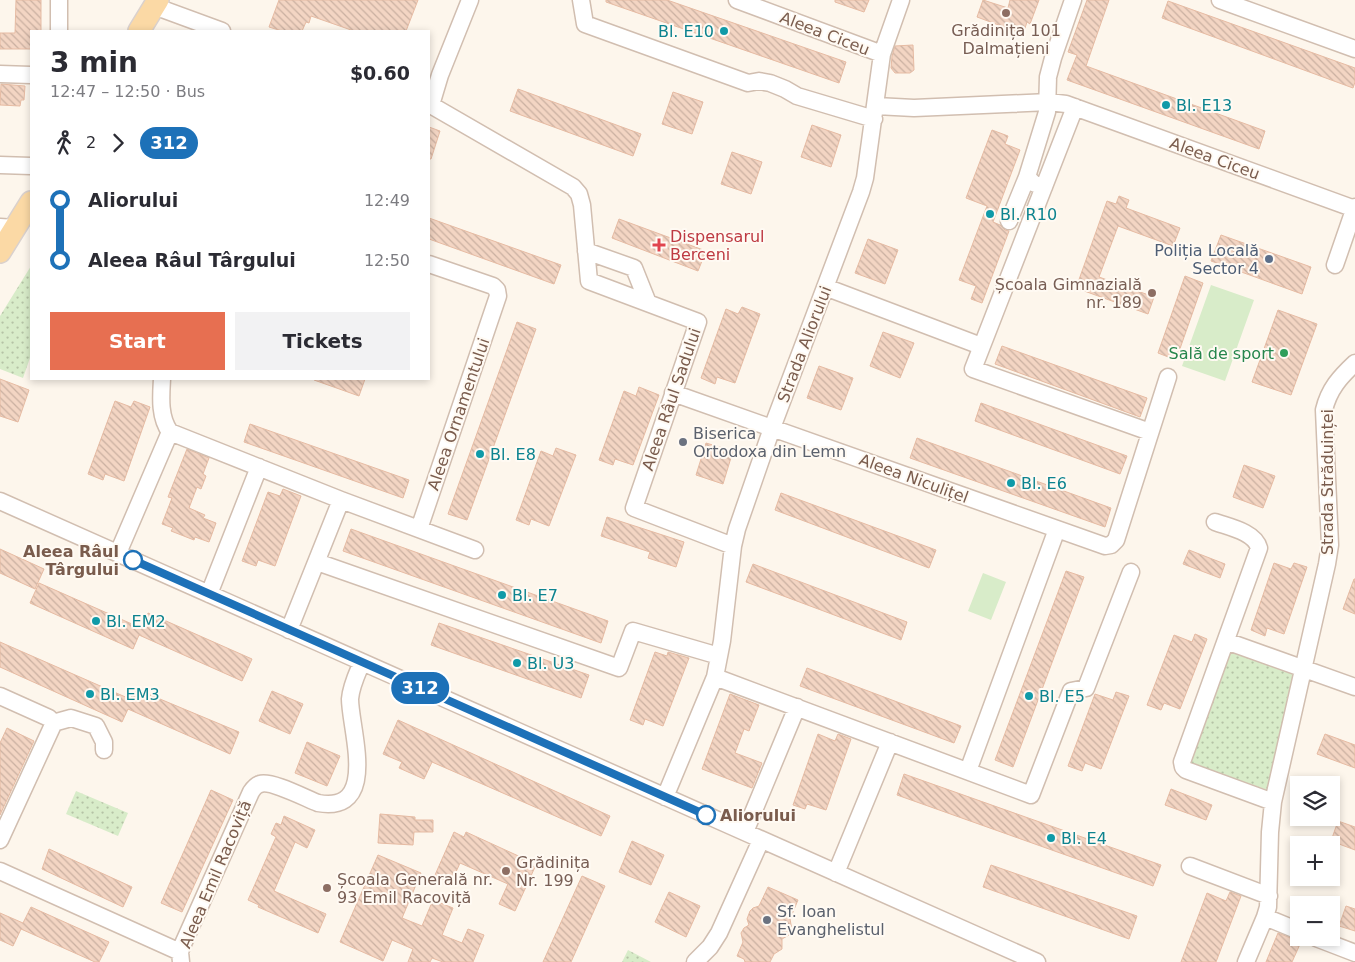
<!DOCTYPE html>
<html lang="en">
<head>
<meta charset="utf-8">
<style>
	:root { --surface:#fff; --page:#f2f2f3; --text:#2b2b33; --muted:#7c7c81; --accent:#e76f51 }
	body { margin:0; font-family:"DejaVu Sans",sans-serif; background:var(--page); color:var(--text); height:100vh; display:flex; flex-direction:column; font-size:19px; white-space:nowrap }
	* { box-sizing:border-box; margin:0 }
	p { font-size:16px; color:var(--muted) }
	.icon { flex:none; width:28px; height:28px; fill:none; stroke:currentColor; stroke-width:2; stroke-linecap:round; stroke-linejoin:round }
	.map { position:relative; flex:1; overflow:hidden }
	.sheet { position:absolute; left:30px; top:30px; width:400px; height:350px; display:flex; flex-direction:column; background:var(--surface); border-radius:0px; box-shadow:0 2px 8px #0003 }
	.sheet>* { flex:none }
	.badge { padding:0 10px; border-radius:16px; font-size:18px; line-height:32px }
	.controls { position:absolute; left:1290px; top:776px; display:grid; gap:10px }
	.controls a { display:grid; place-items:center; width:50px; height:50px; border-radius:0px; background:var(--surface); box-shadow:0 2px 8px #0003; font-size:25px }
	.map>.badge { position:absolute; translate:-50% -50%; box-shadow:0 0 0 2px #fff }
	.legs { display:flex; align-items:center; gap:8px; height:55px; padding:0 20px; font-size:16px }
	.legs p { margin-inline-start:auto }
	.head { display:flex; align-items:center; justify-content:space-between; height:85px; padding:0 20px }
	h1 { font-size:28px; font-weight:600; line-height:38px }
	.action { display:flex; gap:10px; margin-top:auto; padding:10px 20px }
	.action a { flex:1; height:58px; border-radius:0px; background:var(--accent); color:#fff; font-size:20px; font-weight:600; line-height:58px; text-align:center }
	.action a+a { background:var(--page); color:var(--text) }
	ul { padding:0 20px; list-style:none }
	li { display:flex; align-items:center; gap:18px; height:60px; font-size:19px }
	li i { display:grid; place-items:center; width:8px; height:100%; margin:0 6px; background:currentColor }
	li i::after { content:''; width:12px; height:12px; margin:-6px; border:4px solid; border-radius:50%; background:var(--surface) }
	li p { margin-inline-start:auto }
	li:first-child i { background:linear-gradient(#0000 50%,currentColor 0) }
	li:last-child i { background:linear-gradient(currentColor 50%,#0000 0) }
	.map>svg:first-child { display:block }
	.green { fill:#d8ecc9 }
	.park { fill:url(#park-dots) }
	.building { fill:url(#building-back-hatch); stroke:#e6bba3 }
	.lines { fill:none; stroke-linecap:round; stroke-linejoin:round }
	.minor-casing { stroke:#d1beb0; stroke-width:19 }
	.major-casing { stroke:#dad1cd; stroke-width:24 }
	.minor { stroke:#fff; stroke-width:16 }
	.major { stroke:#fbd9a5; stroke-width:21 }
	.line-1-casing { stroke:#fff; stroke-width:11 }
	.line-1 { stroke:#1d71b8; stroke-width:8 }
	.education-dot { fill:#8d6e63; stroke:#fffaf3; stroke-width:2 }
	.culture-dot { fill:#0f9aa8; stroke:#fffaf3; stroke-width:2 }
	.health-dot { fill:#e0444e; stroke:#fffaf3; stroke-width:2 }
	.service-dot { fill:#5c6f8a; stroke:#fffaf3; stroke-width:2 }
	.leisure-dot { fill:#2e9e5b; stroke:#fffaf3; stroke-width:2 }
	.worship-dot { fill:#6b7280; stroke:#fffaf3; stroke-width:2 }
	.stop-1-dot { fill:#fff; stroke:#1d71b8; stroke-width:2.5 }
	.labels { text-anchor:middle; stroke-width:4; stroke-linejoin:round; paint-order:stroke }
	.education-label { font-size:16px; fill:#785e54; stroke:#fffaf3; text-anchor:start }
	.culture-label { font-size:16px; fill:#0d838f; stroke:#fffaf3; text-anchor:start }
	.street-label { font-size:16px; fill:#7a5c4d; stroke:#fffaf3 }
	.health-label { font-size:16px; fill:#be3a42; stroke:#fffaf3; text-anchor:start }
	.service-label { font-size:16px; fill:#4e5e75; stroke:#fffaf3; text-anchor:end }
	.leisure-label { font-size:16px; fill:#27864d; stroke:#fffaf3; text-anchor:end }
	.worship-label { font-size:16px; fill:#5b616d; stroke:#fffaf3; text-anchor:start }
	.stop-label { font-size:16px; font-weight:bold; fill:#7a5c4d; stroke:#fffaf3; text-anchor:end }
</style>
</head>
<body>
<div class="map">
<svg width="1355" height="962" viewBox="0 0 1355 962">
	<defs>
		<pattern id="park-dots" width="8" height="8" patternUnits="userSpaceOnUse" patternTransform="scale(1.25)"><rect width="8" height="8" fill="#d8ecc9"/><path d="M2 2h.1M6 6h.1" fill="none" stroke="#b4c2a5" stroke-width="1.8" stroke-linecap="round"/></pattern>
		<pattern id="building-back-hatch" width="6" height="6" patternUnits="userSpaceOnUse" patternTransform="scale(1.25)"><rect width="6" height="6" fill="#f3d5c3"/><path d="M-1 5l2 2M0 0l6 6M5-1l2 2" fill="none" stroke="#cab0a1"/></pattern>
	</defs>
	<rect width="100%" height="100%" fill="#fdf6ec"/>
	<!-- green -->
	<path class="green" d="M1211,285L1254,300L1225,381L1182,366Z
		M983,573L1006,582L991,620L968,611Z"/>
	<!-- park -->
	<path class="park" d="M31,266V355L23,378L0,369V316Z
		M1229,647L1295,670L1268,790L1189,764Z
		M76,791L128,813L118,836L66,814Z
		M628,950L651,962H622Z"/>
	<!-- building -->
	<path class="building" d="M16,0H41V31H31V49H0V33H15Z
		M279,0H418L406,31H354L311,16L309,23L306,22L302,31H282L269,27Z
		M606,0H667L846,62L839,83L606,2Z
		M835,0H869L864,12L835,2Z
		M983,0L1008,8L1010,0H1039L1030,24L1027,22L1023,34L977,17Z
		M1087,0H1109L1086,66L1265,131L1259,149L1067,80L1077,55L1068,52Z
		M1168,1L1355,68V82L1353,88L1162,18Z
		M913,45L914,70L910,73H895L891,68L892,56L895,46Z
		M1,84L25,86L24,100H21L20,106L0,105Z
		M518,89L641,134L633,156L510,111Z
		M673,92L703,102L692,134L662,124Z
		M812,125L841,135L831,167L801,157Z
		M429,127L440,131L431,159H429Z
		M992,130L1008,136L1005,144L1020,150L993,222L1000,225L1005,230L1009,231L982,303L971,299L976,286L959,280L987,206L966,198Z
		M732,152L762,162L751,194L721,184Z
		M1119,196L1129,200L1126,208L1180,228L1173,246L1118,226L1099,277L1154,297L1148,314L1076,288L1107,201L1116,204Z
		M429,218L561,265L554,284L429,239Z
		M619,219L706,251L698,271L612,238Z
		M1221,235L1311,267L1302,294L1211,261Z
		M868,239L898,250L885,284L855,273Z
		M1185,276L1203,283L1176,360L1158,353Z
		M742,307L760,314L735,383L717,377L715,384L701,378L726,309L738,314Z
		M1278,310L1317,324L1291,395L1252,382Z
		M517,322L536,329L467,520L448,514Z
		M883,332L914,343L900,378L870,366Z
		M1002,346L1147,398L1140,417L995,364Z
		M819,366L853,378L841,410L807,398Z
		M0,379L29,390L18,422L0,416Z
		M314,379H365L359,396L314,380Z
		M639,387L659,395L633,465L615,459L613,465L599,460L624,391L636,396Z
		M115,401L131,407L134,401L150,407L124,481L105,474L103,480L88,474Z
		M981,403L1127,456L1120,474L975,421Z
		M250,424L409,480L403,498L244,442Z
		M917,438L1111,508L1105,527L910,458Z
		M706,443L733,451L723,484L696,475Z
		M556,448L576,455L549,526L531,519L529,525L516,520L541,451L553,456Z
		M187,449L209,458L203,474L206,476L201,489L197,487L189,508L205,515L203,518L216,523L209,542L195,537L194,540L171,531L173,528L162,524L172,498L168,497Z
		M1244,465L1275,476L1263,508L1233,497Z
		M283,489L301,496L275,566L258,560L256,566L242,561L268,492L280,496Z
		M781,493L936,550L929,568L775,510Z
		M607,517L684,542L676,567L648,558L650,552L601,536Z
		M351,529L608,621L601,643L343,551Z
		M0,549L44,569L35,589L0,573Z
		M1189,550L1225,564L1220,578L1183,564Z
		M1274,563L1291,569L1294,563L1307,567L1284,634L1267,628L1265,636L1251,630Z
		M753,564L907,622L901,640L746,582Z
		M1066,571L1084,577L1013,767L995,760Z
		M1354,579H1355V614L1343,609Z
		M39,583L141,628L148,613L252,659L242,681L139,635L133,649L30,603Z
		M439,623L589,675L581,698L431,645Z
		M1195,634L1207,639L1180,709L1164,703L1161,710L1147,705L1174,635L1192,642Z
		M0,642L130,699L136,689L239,732L230,754L128,709L122,722L0,667Z
		M655,652L667,656L668,652L689,658L663,726L645,719L643,725L630,720Z
		M807,668L961,726L954,743L800,686Z
		M272,691L303,704L290,734L259,721Z
		M1116,692L1129,696L1101,769L1085,763L1082,771L1068,766L1095,694L1113,700Z
		M730,694L759,705L749,731L744,729L735,753L762,763L752,788L702,769Z
		M398,720L610,816L601,836L432,762L424,779L399,768L402,762L383,754Z
		M7,728L34,741L0,815V743Z
		M818,734L835,741L838,734L851,739L826,810L807,804L805,809L793,805Z
		M1325,734L1355,745V768L1317,754Z
		M307,742L340,756L327,786L295,773Z
		M904,774L1161,865L1153,886L897,795Z
		M1171,789L1212,805L1206,820L1165,805Z
		M211,790L233,800L182,912L161,903Z
		M380,814L415,817V820H433V832H414L413,845L378,843Z
		M284,816L315,830L307,848L295,842L274,891L326,914L318,933L258,907L259,905L248,900L276,837L271,834L276,823L281,825Z
		M1338,821L1355,827V850L1331,841Z
		M454,832L464,837L466,832L525,859L524,862L535,867L515,911L499,904L508,884L460,863L451,883L435,875Z
		M632,841L664,855L651,885L619,872Z
		M49,849L132,887L123,907L42,869Z
		M378,855L421,873L402,918L422,926L433,900L453,908L442,935L462,943L468,929L484,935L473,962H443L432,958L430,962H408L413,949L392,940L383,961L340,942Z
		M991,865L1137,916L1129,939L983,887Z
		M582,876L605,886L571,962H543Z
		M768,887L798,900L790,919L792,930L789,935L782,939V949L774,954L770,962H745L744,959L737,956L743,942L741,933L744,928L749,925L747,919L750,911L753,908L759,906Z
		M669,892L700,906L686,937L655,922Z
		M1230,892L1241,896L1216,962H1181L1207,893L1226,901Z
		M1346,906L1355,909V931L1339,926Z
		M31,907L109,942L99,962H95L21,929L13,946L0,940V913L23,923Z
		M1278,933L1301,942L1292,962H1266Z"/>
	<g class="lines">
		<defs>
			<path id="minor" d="M581,0L585,24L748,83L759,81L770,83L785,89L797,96L874,119
				M737,0L882,54
				M1220,0L1355,49
				M154,6L222,31
				M59,31V0
				M0,74L31,75
				M429,104L573,187L579,194L582,205L589,281L698,322L634,508L733,546
				M431,105L440,75L470,0
				M876,106L914,108L1049,102L1066,104L1355,209
				M1075,107L973,369L1150,432
				M0,165L31,166
				M1044,187L1033,183L1027,177L1047,112L1048,77L1053,58L1073,0
				M1009,221L1027,177
				M0,227L15,228
				M586,251L634,268L648,303
				M1335,265L1355,207
				M825,287L981,346
				M162,379C161,396 159,417 170,432
				M673,393L1105,546L1111,545L1116,540L1168,377
				M170,432L341,500L475,550
				M0,501L1037,962
				M1215,522C1229,527 1255,532 1259,548L1182,762L1183,767L1186,770L1273,802
				M419,529L498,296L497,290L493,286L429,264
				M118,553L170,432
				M317,562L619,668L633,631L719,656
				M209,594L259,467
				M289,630L341,500
				M1226,641L1355,687
				M715,677L1031,795L1071,691L1086,688L1131,572
				M0,696L49,718L53,723L52,727L0,840
				M53,723L71,718L96,726L104,742V750
				M968,771L1057,529
				M665,797L715,677L722,641L733,546L737,529L772,428L861,192L865,178L882,54L901,0
				M745,832L797,707
				M1190,866L1269,896
				M0,871L180,952
				M836,873L890,742
				M1265,917L1299,931
				M1316,938L1355,953
				M181,962L180,952L183,944L251,792C253,789 256,785 260,784C271,780 307,799 318,803C380,814 350,729 350,699C351,686 357,674 362,662
				M695,962L710,947L719,933L761,840
				M1246,962L1265,917L1268,907L1270,832L1273,802L1327,564L1330,545L1324,410C1329,389 1340,377 1355,363"/>
			<path id="major" d="M139,31L158,0
				M0,252L31,202"/>
		</defs>
		<!-- minor casing -->
		<use href="#minor" class="minor-casing"/>
		<!-- major casing -->
		<use href="#major" class="major-casing"/>
		<!-- minor -->
		<use href="#minor" class="minor"/>
		<!-- major -->
		<use href="#major" class="major"/>
	</g>
	<g class="lines">
		<defs>
			<path id="line-1" d="M133,560L706,815"/>
		</defs>
		<!-- line-1 casing -->
		<use href="#line-1" class="line-1-casing"/>
		<!-- line-1 -->
		<use href="#line-1" class="line-1"/>
	</g>
	<!-- markers -->
	<g class="education-dot">
		<circle cx="1006" cy="13" r="5"/>
		<circle cx="1152" cy="293" r="5"/>
		<circle cx="506" cy="871" r="5"/>
		<circle cx="327" cy="888" r="5"/>
	</g>
	<g class="culture-dot">
		<circle cx="724" cy="31" r="5"/>
		<circle cx="1166" cy="105" r="5"/>
		<circle cx="990" cy="214" r="5"/>
		<circle cx="480" cy="454" r="5"/>
		<circle cx="1011" cy="483" r="5"/>
		<circle cx="502" cy="595" r="5"/>
		<circle cx="96" cy="621" r="5"/>
		<circle cx="517" cy="663" r="5"/>
		<circle cx="90" cy="694" r="5"/>
		<circle cx="1029" cy="696" r="5"/>
		<circle cx="1051" cy="838" r="5"/>
	</g>
	<path class="health-dot" d="M656.5 237.5h5v5h5v5h-5v5h-5v-5h-5v-5h5z"/>
	<circle class="service-dot" cx="1269" cy="259" r="5"/>
	<circle class="leisure-dot" cx="1284" cy="353" r="5"/>
	<g class="worship-dot">
		<circle cx="683" cy="442" r="5"/>
		<circle cx="767" cy="920" r="5"/>
	</g>
	<g class="stop-1-dot">
		<circle cx="133" cy="560" r="9"/>
		<circle cx="706" cy="815" r="9"/>
	</g>
	<g class="labels">
		<!-- education labels -->
		<g class="education-label">
			<text x="1006" y="36" text-anchor="middle">Grădinița 101<tspan x="1006" dy="18">Dalmațieni</tspan></text>
			<text x="1142" y="290" text-anchor="end">Școala Gimnazială<tspan x="1142" dy="18">nr. 189</tspan></text>
			<text x="516" y="868">Grădinița<tspan x="516" dy="18">Nr. 199</tspan></text>
			<text x="337" y="885">Școala Generală nr.<tspan x="337" dy="18">93 Emil Racoviță</tspan></text>
		</g>
		<!-- culture labels -->
		<g class="culture-label">
			<text x="714" y="37" text-anchor="end">Bl. E10</text>
			<text x="1176" y="111">Bl. E13</text>
			<text x="1000" y="220">Bl. R10</text>
			<text x="490" y="460">Bl. E8</text>
			<text x="1021" y="489">Bl. E6</text>
			<text x="512" y="601">Bl. E7</text>
			<text x="106" y="627">Bl. EM2</text>
			<text x="527" y="669">Bl. U3</text>
			<text x="100" y="700">Bl. EM3</text>
			<text x="1039" y="702">Bl. E5</text>
			<text x="1061" y="844">Bl. E4</text>
		</g>
		<!-- street labels -->
		<g class="street-label">
			<text transform="translate(825 33) rotate(21)" y="6">Aleea Ciceu</text>
			<text transform="translate(1215 158) rotate(20)" y="6">Aleea Ciceu</text>
			<text transform="translate(804 344) rotate(-69)" y="6">Strada Aliorului</text>
			<text transform="translate(671 399) rotate(-71)" y="6">Aleea Râul Sadului</text>
			<text transform="translate(458 414) rotate(-71)" y="6">Aleea Ornamentului</text>
			<text transform="translate(914 478) rotate(20)" y="6">Aleea Niculițel</text>
			<text transform="translate(1327 482) rotate(-90)" y="6">Strada Străduinței</text>
			<text transform="translate(215 874) rotate(-67)" y="6">Aleea Emil Racoviță</text>
		</g>
		<!-- health labels -->
		<g class="health-label">
			<text x="670" y="242">Dispensarul<tspan x="670" dy="18">Berceni</tspan></text>
		</g>
		<!-- service labels -->
		<g class="service-label">
			<text x="1259" y="256">Poliția Locală<tspan x="1259" dy="18">Sector 4</tspan></text>
		</g>
		<!-- leisure labels -->
		<g class="leisure-label">
			<text x="1274" y="359">Sală de sport</text>
		</g>
		<!-- worship labels -->
		<g class="worship-label">
			<text x="693" y="439">Biserica<tspan x="693" dy="18">Ortodoxa din Lemn</tspan></text>
			<text x="777" y="917">Sf. Ioan<tspan x="777" dy="18">Evanghelistul</tspan></text>
		</g>
		<!-- stop labels -->
		<g class="stop-label">
			<text x="119" y="557">Aleea Râul<tspan x="119" dy="18">Târgului</tspan></text>
			<text x="720" y="821" text-anchor="start">Aliorului</text>
		</g>
	</g>
</svg>
<div class="controls">
<a><svg class="icon" aria-label="layers" viewBox="0 0 24 24"><path d="M12 4l9 5-9 5-9-5zM3 14l9 5 9-5"/></svg></a>
<a>+</a>
<a>−</a>
</div>
<b class="badge" style="left:420px;top:688px;background:#1d71b8;color:#fff">312</b>
<section class="sheet">
<div class="head"><div><h1>3 min</h1><p>12:47 – 12:50 · Bus</p></div><b>$0.60</b></div>
<div class="legs"><svg class="icon" aria-label="walk" viewBox="0 0 24 24"><circle cx="13" cy="4" r="2"/><path d="M13 8l-2 6 4 7M11 14l-3 7M7 12l3-4h3l4 4"/></svg>2<svg class="icon" aria-label="forward" viewBox="0 0 24 24"><path d="M9 5l7 7-7 7"/></svg><b class="badge" style="background:#1d71b8;color:#fff">312</b></div>
<ul>
<li><i style="color:#1d71b8"></i><b>Aliorului</b><p>12:49</p></li>
<li><i style="color:#1d71b8"></i><b>Aleea Râul Târgului</b><p>12:50</p></li>
</ul>
<div class="action"><a>Start</a><a>Tickets</a></div>
</section>
</div>
</body>
</html>
